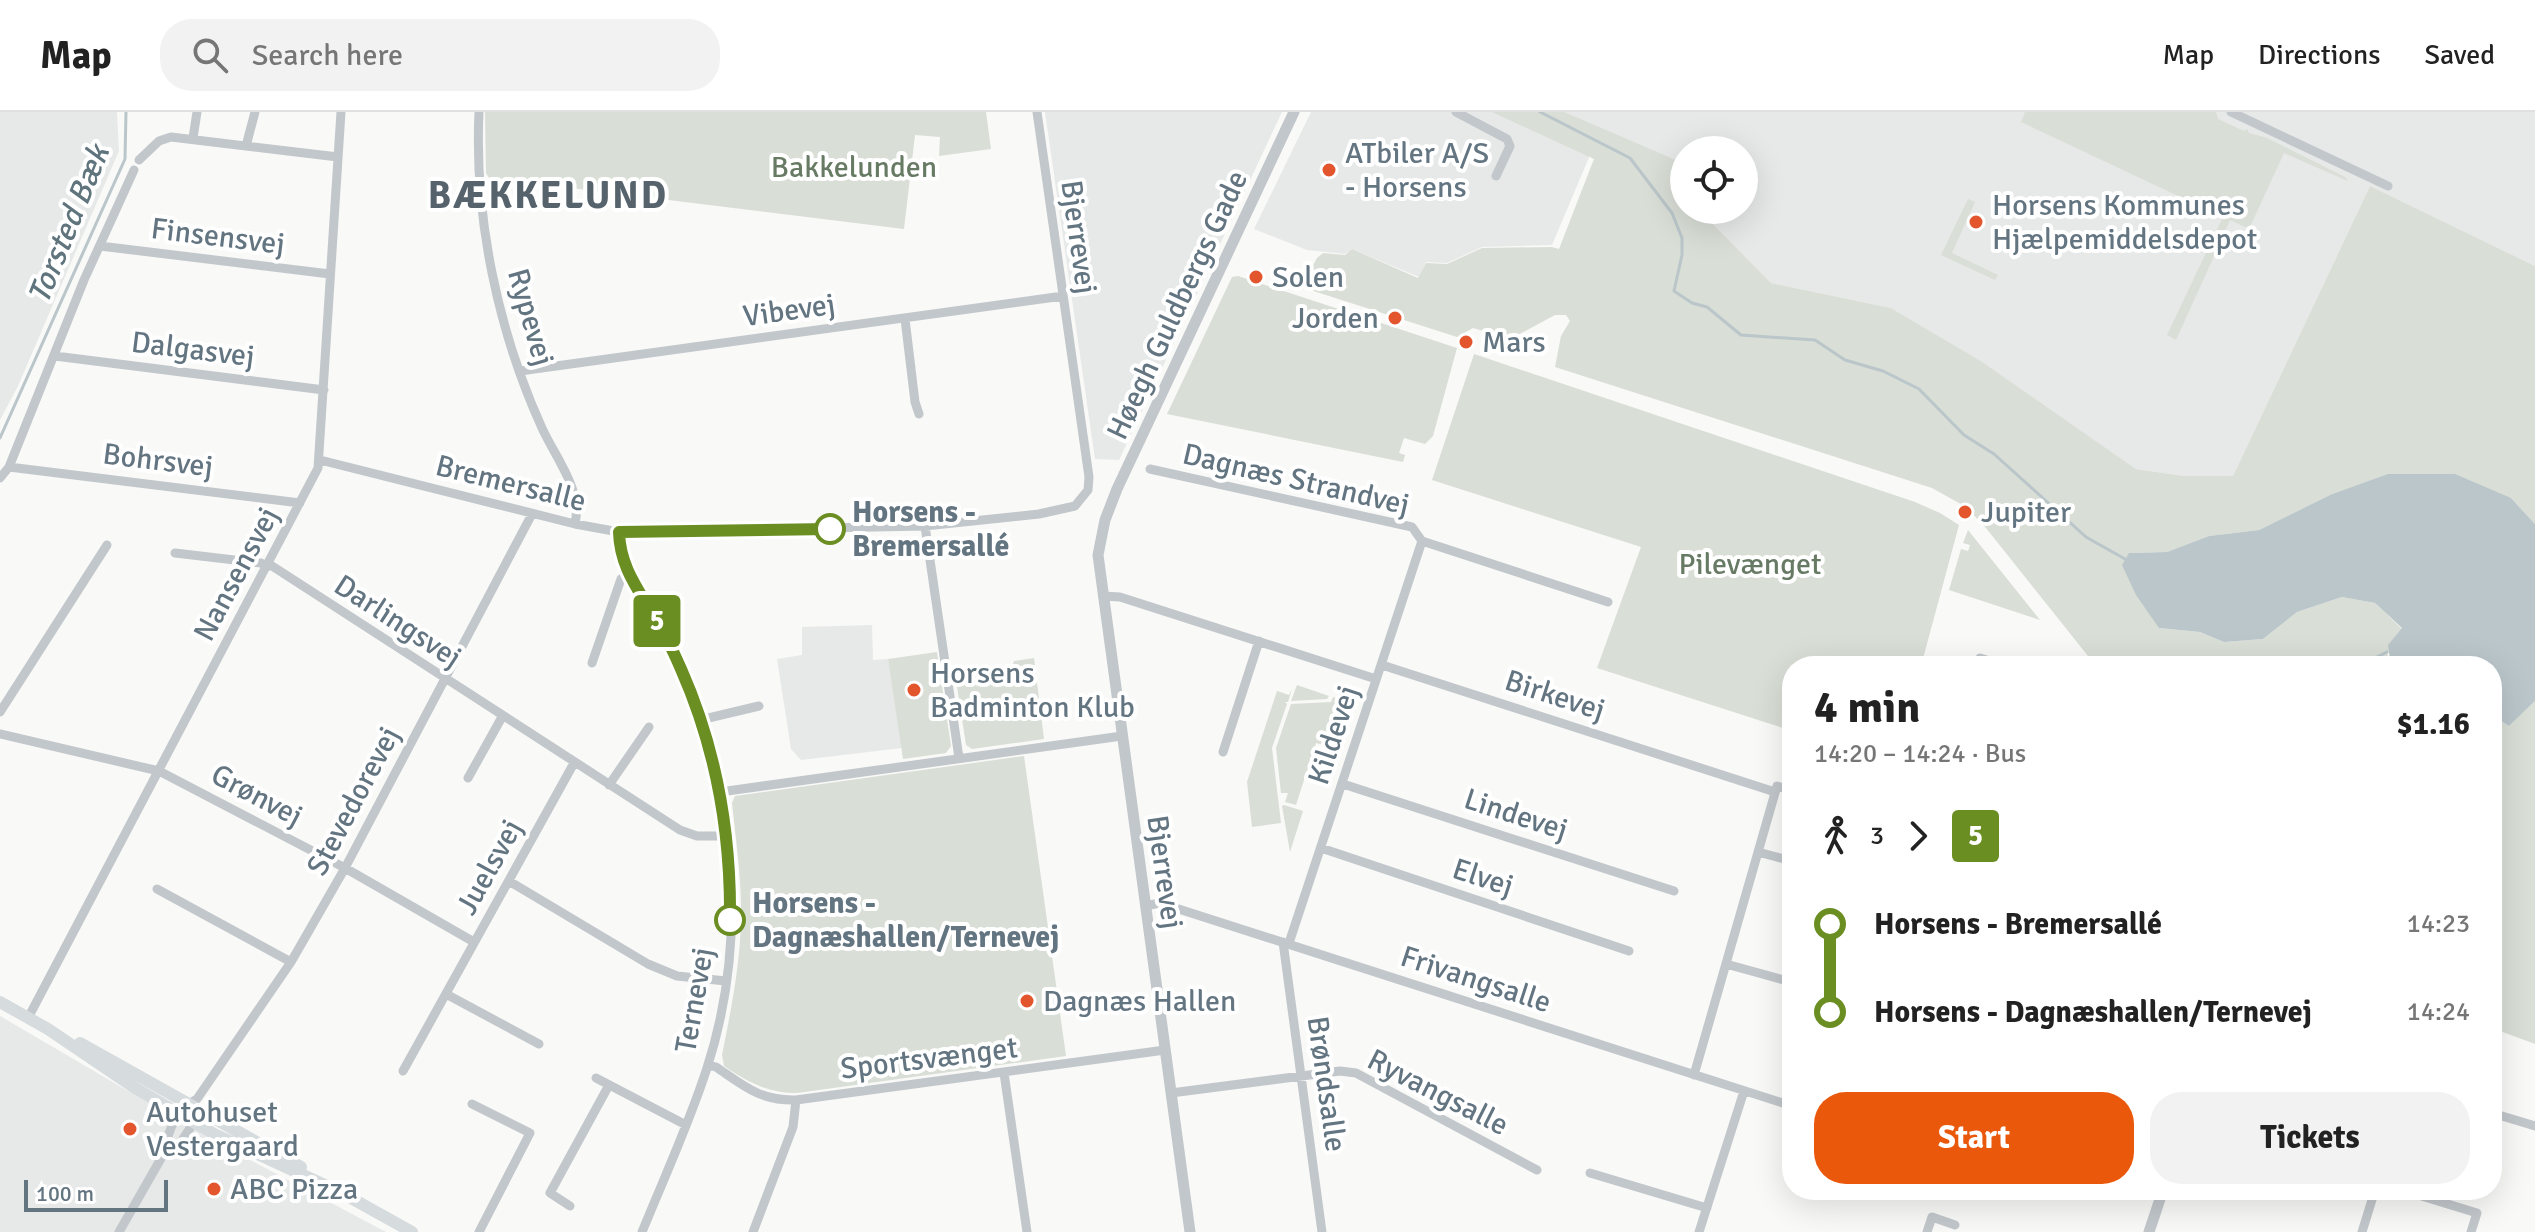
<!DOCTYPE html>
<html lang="en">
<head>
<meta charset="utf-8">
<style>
	:root { --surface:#fff; --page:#f2f2f2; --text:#222; --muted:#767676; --line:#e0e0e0; --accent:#ea580c }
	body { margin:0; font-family:Signika,sans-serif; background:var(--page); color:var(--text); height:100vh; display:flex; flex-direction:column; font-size:30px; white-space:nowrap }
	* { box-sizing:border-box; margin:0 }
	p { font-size:26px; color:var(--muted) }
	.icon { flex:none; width:44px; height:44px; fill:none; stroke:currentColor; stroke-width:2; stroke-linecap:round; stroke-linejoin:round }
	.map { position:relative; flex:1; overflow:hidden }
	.details { position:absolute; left:1782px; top:544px; width:720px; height:544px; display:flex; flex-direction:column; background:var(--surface); border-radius:32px; box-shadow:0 8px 32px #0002 }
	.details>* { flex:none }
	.badge { padding:0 16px; border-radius:6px; font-size:28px; line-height:52px }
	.tools { position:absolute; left:1670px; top:24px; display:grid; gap:16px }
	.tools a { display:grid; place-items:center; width:88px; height:88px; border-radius:50%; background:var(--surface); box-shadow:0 8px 32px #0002; font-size:40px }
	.scale { position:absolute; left:24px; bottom:20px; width:144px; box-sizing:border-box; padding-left:8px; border:4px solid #647582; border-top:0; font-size:22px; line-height:28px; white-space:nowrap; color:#647582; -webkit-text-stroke:6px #fff; paint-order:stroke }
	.map>.badge { position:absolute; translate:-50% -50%; box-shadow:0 0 0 4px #fff }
	.legs { display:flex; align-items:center; gap:12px; height:88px; padding:0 32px; font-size:26px }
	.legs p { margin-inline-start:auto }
	.head { display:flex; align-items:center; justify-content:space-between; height:136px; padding:0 32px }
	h1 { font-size:44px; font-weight:700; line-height:60px }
	.primary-button { display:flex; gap:16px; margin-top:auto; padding:16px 32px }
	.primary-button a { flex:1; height:92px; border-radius:32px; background:var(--accent); color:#fff; font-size:32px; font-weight:700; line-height:92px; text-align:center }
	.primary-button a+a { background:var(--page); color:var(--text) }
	ul { padding:0 32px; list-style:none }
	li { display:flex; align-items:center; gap:28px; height:88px; font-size:30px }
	li i { display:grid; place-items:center; width:12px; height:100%; margin:0 10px; background:currentColor }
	li i::after { content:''; width:20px; height:20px; margin:-10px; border:6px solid; border-radius:50%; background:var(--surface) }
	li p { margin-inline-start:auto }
	li:first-child i { background:linear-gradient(#0000 50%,currentColor 0) }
	li:last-child i { background:linear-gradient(currentColor 50%,#0000 0) }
	header { display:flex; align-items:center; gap:48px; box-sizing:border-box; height:112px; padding:0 40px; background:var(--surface); border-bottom:2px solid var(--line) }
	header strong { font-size:38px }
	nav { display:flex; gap:44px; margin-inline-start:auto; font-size:28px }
	.search { width:560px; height:72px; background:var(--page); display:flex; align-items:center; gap:20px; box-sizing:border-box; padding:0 28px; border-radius:32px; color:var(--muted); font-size:30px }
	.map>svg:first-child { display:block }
	.built { fill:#e7e8e8 }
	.green { fill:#d9ded6 }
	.water { fill:#bac6ca }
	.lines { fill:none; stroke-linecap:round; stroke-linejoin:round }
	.stream { stroke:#bac6ca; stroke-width:3 }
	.minor { stroke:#c2c7cb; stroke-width:9 }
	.tertiary { stroke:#c2c7cb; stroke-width:11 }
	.secondary { stroke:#d6dbde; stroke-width:12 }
	.line-1-casing { stroke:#fff; stroke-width:18 }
	.line-1 { stroke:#6b8e23; stroke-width:12 }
	.poi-dot { fill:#e3562d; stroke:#fff; stroke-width:3 }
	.stop-1-dot { fill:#fff; stroke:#6b8e23; stroke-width:4 }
	.labels { text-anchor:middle; stroke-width:8; stroke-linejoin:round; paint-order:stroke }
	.poi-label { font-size:30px; fill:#647582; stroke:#fff; text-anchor:start }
	.park-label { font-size:30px; fill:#677a63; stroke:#fff }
	.street-label { font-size:30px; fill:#647582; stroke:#fff }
	.stop-label { font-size:30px; font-weight:bold; fill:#647582; stroke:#fff; text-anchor:start }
	.water-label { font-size:32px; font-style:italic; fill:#5f747c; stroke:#fff }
	.district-label { font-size:38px; font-weight:bold; letter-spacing:2px; fill:#56636d; stroke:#fff }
</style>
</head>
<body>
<header>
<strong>Map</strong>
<div class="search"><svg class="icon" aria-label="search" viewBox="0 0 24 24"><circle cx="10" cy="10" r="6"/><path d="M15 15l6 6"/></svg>Search here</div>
<nav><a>Map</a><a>Directions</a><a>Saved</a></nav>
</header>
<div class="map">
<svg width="2535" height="1120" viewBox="0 0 2535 1120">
	<rect width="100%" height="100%" fill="#f9f9f7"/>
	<!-- built -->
	<path class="built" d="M0,0H117L119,39L18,274L0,308Z
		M1045,0H1282L1119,348L1095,347Z
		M1311,0H2535V154L2370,74L2233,364H2184L2136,357L1981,249L1891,196L1771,171L1699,98H1744V38H1684V76L1676,48L1601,17L1552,133L1482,135L1447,151L1426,150L1419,165L1352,137L1345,142L1307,138L1254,117Z
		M872,513L873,548L888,547L902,636L801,648L791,637L777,547L802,543V515Z
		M0,904L205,1024L386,1120H0Z"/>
	<!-- green -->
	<path class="green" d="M485,0H986L991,37L939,44L940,25L915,23L904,117L489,66L486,61Z
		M1492,0H1564L1676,48L1684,76V98H1699L1771,171L1891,196L1981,249L2136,357L2184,364H2233L2370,74L2535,154V412L2511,386L2330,383L2259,418L2209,424L2167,440L2129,441L2159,516L2200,520L2224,530L2263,527L2297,500L2342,485L2375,491L2402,517L2387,541L2391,554H2096L1986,416L1966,395L1932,376L1555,255L1561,224L1570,209L1566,203H1555L1514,225L1507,226L1473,216L1457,225L1301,175L1317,146L1323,141L1345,143L1352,137L1418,166L1426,151L1447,152L1482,136L1552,135L1559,137L1594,47Z
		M2025,0H2216L2218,7L2244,19L2247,17L2249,21L2267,26L2345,65L2348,69L2284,41L2249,117L2230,108L2223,124L2217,122L2215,128L2220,131L2176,228L2167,223L2223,105L2021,10Z
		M1968,87L1975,90L1952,141L1998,163L1995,168L1941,143Z
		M1238,164L1457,236L1433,324L1425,332L1404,326L1399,341L1405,343L1403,350L1167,302L1232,165Z
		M1474,242L1915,390L1940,401L1959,413L1921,554H1792V619L1597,556L1641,435L1432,368Z
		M1968,418L2040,508L1949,478L1961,437L1968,439L1970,433L1963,431Z
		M937,540L951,634L946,641L903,647L888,547Z
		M1034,546L1044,627L972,637L966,633L955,562L1012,555L1014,549Z
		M1297,573L1329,584L1327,587L1291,589Z
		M1292,577L1288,590H1285L1287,592L1272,636L1281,711L1252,715L1247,670L1277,579L1289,583Z
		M1333,585L1339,587L1324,633L1316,631L1296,693L1285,690L1288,681H1281L1276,636L1291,592L1331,590Z
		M2535,589V932L2492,916V603L2509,614Z
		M1024,644L1066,944L797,981C767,981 748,970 724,954L722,943C731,898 740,854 741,808C742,769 736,730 732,691L735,684Z
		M1284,693L1303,699L1290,740L1282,694Z"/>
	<!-- water -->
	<path class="water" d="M2388,362H2455L2511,386L2535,412V589L2509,614L2492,603V554H2391L2388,533L2402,516L2375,491L2342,485L2297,500L2263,527L2224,530L2200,520L2159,516L2136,483L2122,453L2129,441L2167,440L2209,424L2259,418L2330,383Z"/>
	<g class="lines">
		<!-- stream -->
		<path class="stream" d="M1540,0L1630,46L1672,101L1682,126V143L1674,179L1692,191L1707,195L1741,223L1815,228L1845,248L1883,259L1919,277L1964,323L1994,342L2086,425L2125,447
			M0,326L125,47L126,0
			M2359,554L2387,540"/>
		<!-- minor -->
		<path class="minor" d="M479,0C474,106 498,219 542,316C555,345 583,378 575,412
			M1456,0L1507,27L1510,34L1496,64
			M2231,0L2388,74
			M193,26L197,0
			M246,34L255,0
			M139,48L159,29L171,25L338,45
			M100,134L330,162
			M905,207L915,290L919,302
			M55,244L324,278
			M520,259L1063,184
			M320,348L575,412L619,420L925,414L1039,402L1075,394L1088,378L1089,365L1037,0
			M9,355L300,391
			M1150,357L1412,415L1422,429L1608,490
			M0,366L9,355L84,168L134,58
			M925,414L959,646
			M619,420C620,461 641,479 659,513C674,540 685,568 696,596C739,707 744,842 707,956C689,1012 664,1066 642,1120
			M175,441L261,451L267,455
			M269,452L680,718L697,724H726
			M1103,484L1120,485L1376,567
			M1980,546L2006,554
			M592,551L621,467L628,463
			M1382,553L1775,680
			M0,600L107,433
			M700,608L759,594
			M0,622L159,659L345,756L474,830
			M1223,640L1259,529
			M468,666L502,605
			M1343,672L1674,779
			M609,673L649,615
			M720,680L1122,624
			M1321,736L1629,839
			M1758,740L1792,749
			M509,769L648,852L677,864L726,869
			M157,777L291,850
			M1145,794L1160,791L1792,994
			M1283,830L1322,1120
			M1289,831L1422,429
			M1726,852L1791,870
			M446,882L539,932
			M28,906L318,356L341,0
			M708,953L716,955C744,974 760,989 796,988L1165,938
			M403,959L574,651
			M1004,961L1027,1120
			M1694,963L1777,674L1792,678
			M596,966L686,1013
			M1171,981L1340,959L1356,961L1537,1058
			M472,992L530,1021L479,1120
			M2492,1001L2535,1014
			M167,1036L179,1033L196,1007
			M1590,1061L1707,1096
			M2402,1078L2477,1101L2471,1120
			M570,1094L550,1081L609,973
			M119,1120L167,1036C166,1018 180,995 197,987L291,850L345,756L532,402
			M753,1120L793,1015L796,988
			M1699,1120L1744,979
			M1927,1120L1932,1105L1955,1113
			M2362,1120L2375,1078"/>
		<!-- tertiary -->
		<path class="tertiary" d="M1190,1120L1098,443L1105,408L1117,377L1294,0
			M2149,1120L2163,1078"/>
		<!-- secondary -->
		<path class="secondary" d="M0,890L48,917L135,976L214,1022L342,1081L412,1120
			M80,931L301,1055"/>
	</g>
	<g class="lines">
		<defs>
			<path id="line-1" d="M730,808C731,722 716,636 681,557C674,541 666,523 656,508C639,478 620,456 619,420L830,417"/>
		</defs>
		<!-- line-1 casing -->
		<use href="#line-1" class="line-1-casing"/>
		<!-- line-1 -->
		<use href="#line-1" class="line-1"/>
	</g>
	<!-- markers -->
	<g class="poi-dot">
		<circle cx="1329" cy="58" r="8"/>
		<circle cx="1976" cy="110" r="8"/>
		<circle cx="1256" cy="165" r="8"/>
		<circle cx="1395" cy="206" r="8"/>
		<circle cx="1466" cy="230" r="8"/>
		<circle cx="1965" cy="400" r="8"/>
		<circle cx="914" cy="578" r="8"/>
		<circle cx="1027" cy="889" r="8"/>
		<circle cx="130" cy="1017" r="8"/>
		<circle cx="214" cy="1077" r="8"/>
	</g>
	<g class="stop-1-dot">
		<circle cx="830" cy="417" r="14"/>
		<circle cx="730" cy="808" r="14"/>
	</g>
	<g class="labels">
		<!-- poi labels -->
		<g class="poi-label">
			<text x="1345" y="51">ATbiler A/S<tspan x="1345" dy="34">- Horsens</tspan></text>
			<text x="1992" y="103">Horsens Kommunes<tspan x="1992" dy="34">Hjælpemiddelsdepot</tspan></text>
			<text x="1272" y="175">Solen</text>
			<text x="1379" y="216" text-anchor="end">Jorden</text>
			<text x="1482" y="240">Mars</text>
			<text x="1981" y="410">Jupiter</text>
			<text x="930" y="571">Horsens<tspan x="930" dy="34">Badminton Klub</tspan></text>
			<text x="1043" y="899">Dagnæs Hallen</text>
			<text x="146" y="1010">Autohuset<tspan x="146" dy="34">Vestergaard</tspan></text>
			<text x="230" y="1087">ABC Pizza</text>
		</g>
		<!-- park labels -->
		<g class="park-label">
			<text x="854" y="65">Bakkelunden</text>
			<text x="1750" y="462">Pilevænget</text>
		</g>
		<!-- street labels -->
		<g class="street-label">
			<text transform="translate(218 124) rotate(7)" y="10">Finsensvej</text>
			<text transform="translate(1079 125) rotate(82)" y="10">Bjerrevej</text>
			<text transform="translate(1177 193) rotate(-65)" y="10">Høegh Guldbergs Gade</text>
			<text transform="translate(789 198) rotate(-8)" y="10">Vibevej</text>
			<text transform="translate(531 205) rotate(74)" y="10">Rypevej</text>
			<text transform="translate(193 237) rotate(7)" y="10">Dalgasvej</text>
			<text transform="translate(158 348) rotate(7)" y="10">Bohrsvej</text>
			<text transform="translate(1296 367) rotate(13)" y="10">Dagnæs Strandvej</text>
			<text transform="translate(511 371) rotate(14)" y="10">Bremersalle</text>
			<text transform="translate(236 462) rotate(-62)" y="10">Nansensvej</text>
			<text transform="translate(398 509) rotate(33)" y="10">Darlingsvej</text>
			<text transform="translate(1555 583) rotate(18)" y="10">Birkevej</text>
			<text transform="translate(1333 623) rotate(-72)" y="10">Kildevej</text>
			<text transform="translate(257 683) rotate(28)" y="10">Grønvej</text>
			<text transform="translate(353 689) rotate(-62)" y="10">Stevedorevej</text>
			<text transform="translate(1516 702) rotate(18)" y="10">Lindevej</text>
			<text transform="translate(489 755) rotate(-61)" y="10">Juelsvej</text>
			<text transform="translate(1165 760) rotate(82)" y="10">Bjerrevej</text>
			<text transform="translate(1483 765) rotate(18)" y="10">Elvej</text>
			<text transform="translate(1476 867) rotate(18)" y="10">Frivangsalle</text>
			<text transform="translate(694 888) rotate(-80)" y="10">Ternevej</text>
			<text transform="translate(929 946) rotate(-7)" y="10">Sportsvænget</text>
			<text transform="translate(1327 972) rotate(82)" y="10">Brøndsalle</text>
			<text transform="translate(1438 980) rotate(27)" y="10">Ryvangsalle</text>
		</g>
		<!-- stop labels -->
		<g class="stop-label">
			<text x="852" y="410">Horsens -<tspan x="852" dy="34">Bremersallé</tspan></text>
			<text x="752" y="801">Horsens -<tspan x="752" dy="34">Dagnæshallen/Ternevej</tspan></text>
		</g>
		<!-- water labels -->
		<g class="water-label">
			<text transform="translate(68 112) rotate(-68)" y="11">Torsted Bæk</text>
		</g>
		<!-- district labels -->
		<g class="district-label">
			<text x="548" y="96">BÆKKELUND</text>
		</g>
	</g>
</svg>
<div class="tools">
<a><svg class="icon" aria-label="locate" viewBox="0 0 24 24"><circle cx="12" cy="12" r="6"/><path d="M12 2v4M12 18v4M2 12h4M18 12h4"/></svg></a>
</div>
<div class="scale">100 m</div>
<b class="badge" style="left:657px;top:509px;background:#6b8e23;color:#fff">5</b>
<section class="details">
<div class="head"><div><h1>4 min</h1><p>14:20 – 14:24 · Bus</p></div><b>$1.16</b></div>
<div class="legs"><svg class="icon" aria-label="walk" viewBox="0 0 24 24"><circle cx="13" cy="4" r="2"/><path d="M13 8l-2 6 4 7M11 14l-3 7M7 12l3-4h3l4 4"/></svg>3<svg class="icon" aria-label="forward" viewBox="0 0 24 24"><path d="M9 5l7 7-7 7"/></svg><b class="badge" style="background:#6b8e23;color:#fff">5</b></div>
<ul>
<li><i style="color:#6b8e23"></i><b>Horsens - Bremersallé</b><p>14:23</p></li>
<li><i style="color:#6b8e23"></i><b>Horsens - Dagnæshallen/Ternevej</b><p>14:24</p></li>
</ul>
<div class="primary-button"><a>Start</a><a>Tickets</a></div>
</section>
</div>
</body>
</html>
